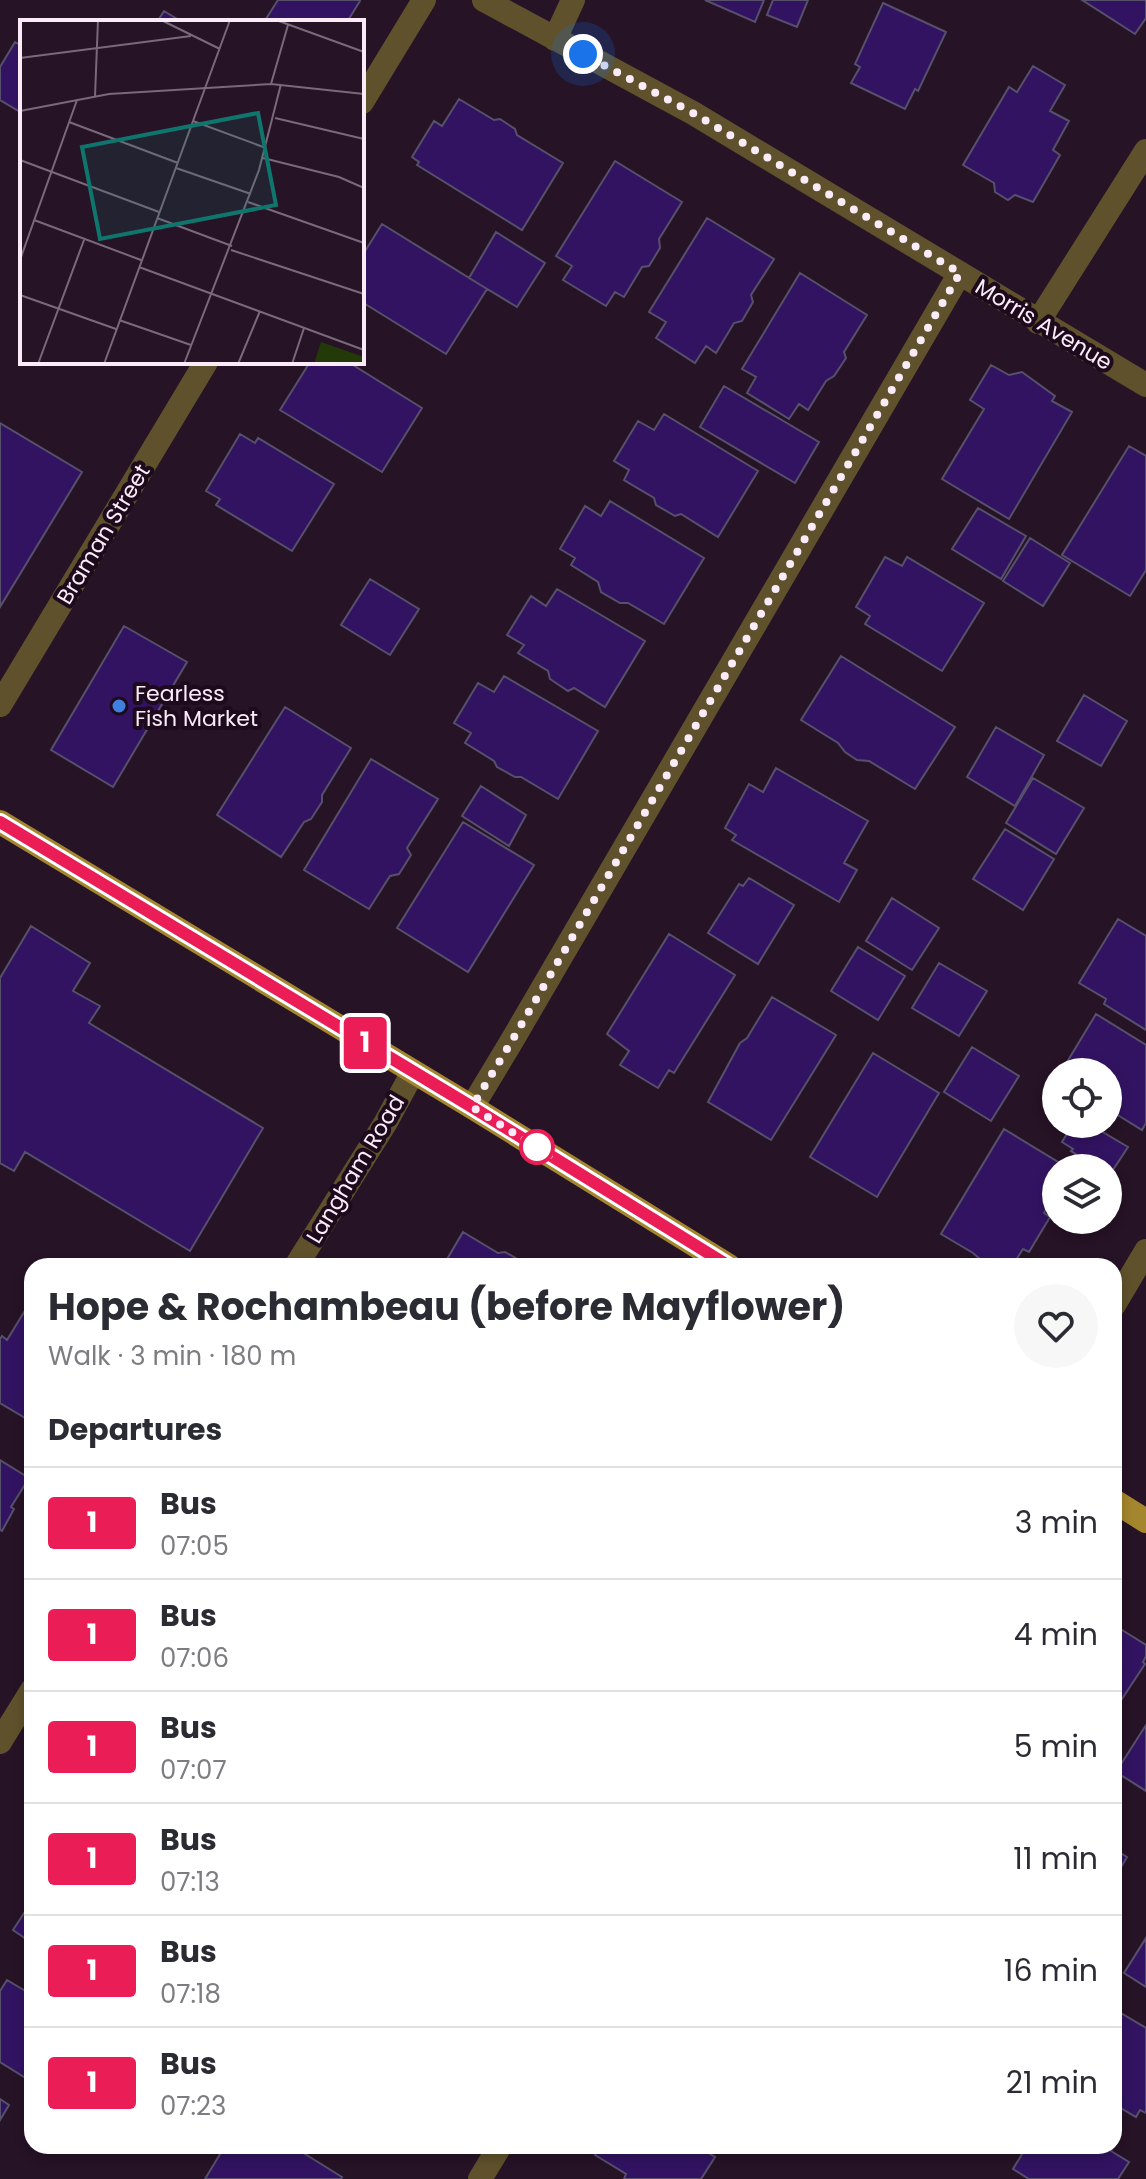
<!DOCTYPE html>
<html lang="en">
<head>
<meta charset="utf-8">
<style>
	:root { --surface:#fff; --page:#f7f7f7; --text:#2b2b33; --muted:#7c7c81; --line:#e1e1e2 }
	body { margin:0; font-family:Poppins,sans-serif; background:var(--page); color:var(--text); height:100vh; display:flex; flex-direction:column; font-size:30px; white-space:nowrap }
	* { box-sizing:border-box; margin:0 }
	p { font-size:26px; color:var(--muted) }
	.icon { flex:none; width:44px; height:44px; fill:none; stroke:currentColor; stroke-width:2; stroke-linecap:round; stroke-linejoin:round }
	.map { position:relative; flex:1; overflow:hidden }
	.drawer { position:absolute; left:24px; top:1258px; width:1098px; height:896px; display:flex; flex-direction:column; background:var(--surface); border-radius:24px; box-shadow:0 4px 12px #0003 }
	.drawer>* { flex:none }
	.badge { padding:0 16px; border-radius:6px; font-size:28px; line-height:52px }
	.tools { position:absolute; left:1042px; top:1058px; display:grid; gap:16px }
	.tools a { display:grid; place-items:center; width:80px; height:80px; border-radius:50%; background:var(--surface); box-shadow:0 4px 12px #0003; font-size:40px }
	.you { position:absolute; width:40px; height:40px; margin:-20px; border:6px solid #fff; border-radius:50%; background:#1a73e8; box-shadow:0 0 0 12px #1a73e833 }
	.map>.badge { position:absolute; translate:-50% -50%; box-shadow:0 0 0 4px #fff }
	h2 { padding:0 24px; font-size:30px; line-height:72px }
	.round { display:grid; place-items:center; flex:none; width:84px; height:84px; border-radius:42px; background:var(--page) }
	.overview { display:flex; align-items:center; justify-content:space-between; height:136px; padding:0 24px }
	h1 { font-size:38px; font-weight:700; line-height:60px }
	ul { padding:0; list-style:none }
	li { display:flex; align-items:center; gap:24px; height:112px; padding:0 24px; border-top:2px solid var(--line) }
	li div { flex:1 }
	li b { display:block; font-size:30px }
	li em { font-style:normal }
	li .badge { min-width:88px; font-weight:700; text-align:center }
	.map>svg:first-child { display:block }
	.building { fill:#321362; stroke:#56506b; stroke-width:2 }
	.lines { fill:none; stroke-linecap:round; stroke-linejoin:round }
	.minor { stroke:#5f512b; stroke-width:24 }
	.major { stroke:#a4862f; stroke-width:24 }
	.line-casing { stroke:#fff; stroke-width:18 }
	.line { stroke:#ea1d57; stroke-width:12 }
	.walk { stroke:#f9ebf8; stroke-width:8; stroke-dasharray:0 14.4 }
	.shop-dot { fill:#3f7fe0; stroke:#1d0a1c; stroke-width:3 }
	.stop-dot { fill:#fff; stroke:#ea1d57; stroke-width:4 }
	.labels { text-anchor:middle; stroke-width:8; stroke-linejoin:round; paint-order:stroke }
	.street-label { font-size:22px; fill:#f9ebf8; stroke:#1d0a1c }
	.poi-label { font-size:22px; fill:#f9ebf8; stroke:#1d0a1c; text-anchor:start }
	.inset-road { fill:none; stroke:#7a697a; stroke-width:2 }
	.view { fill:#0f766e; fill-opacity:0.15; stroke:#0f766e; stroke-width:4 }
	.inset-edge { fill:none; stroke:#f9ebf8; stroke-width:4 }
</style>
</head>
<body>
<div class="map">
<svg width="1146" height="2179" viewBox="0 0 1146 2179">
	<rect width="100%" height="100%" fill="#261326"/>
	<!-- building -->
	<path class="building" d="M278,0H359L360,1L347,22H264Z
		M705,0H764L755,22Z
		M773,0H808L797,27L767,15Z
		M1082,0H1146V18L1135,34Z
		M883,3L946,32L918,91L915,89L905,109L851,83L860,67L855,64Z
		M164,11L182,22H157Z
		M15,42L22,46V113L0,100V67Z
		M1033,66L1065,85L1050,111L1069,121L1053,150L1060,155L1033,202L1015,195L1008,200L995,192L994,183L963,165L1009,87L1017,92Z
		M459,99L494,120L500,119L515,129L517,135L563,163L522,230L417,165L419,162L412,157L434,121L442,126Z
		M615,161L682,202L659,239L660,248L649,266L642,267L624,297L615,292L606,306L563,280L572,266L556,256Z
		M707,218L774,259L751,295L753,302L742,321L734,323L716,353L706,346L695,363L656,338L666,322L649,312Z
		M382,224L487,289L446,354L362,302V256Z
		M496,232L545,263L517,307L469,278Z
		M800,273L867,315L844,352L846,358L834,376L826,381L808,410L799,404L789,419L747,393L756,377L742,369Z
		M310,362H348L422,408L382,472L280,410Z
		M991,365L1009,375L1022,372L1055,396L1052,401L1072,412L1009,519L942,479L984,409L970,400Z
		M724,386L819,442L795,483L700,427Z
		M664,414L758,471L718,537L681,514L675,516L656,505L654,498L624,480L629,470L614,461L638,421L654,430Z
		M0,423L82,472L0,607Z
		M240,434L255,443L258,438L334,484L292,551L216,505L220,499L206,491Z
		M1129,446L1146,456V570L1130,596L1062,555Z
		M610,501L704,558L664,624L628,603H620L601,592L598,582L571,565L575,558L560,549L585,506L601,516Z
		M978,508L1026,536L1001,579L952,549Z
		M1030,538L1070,563L1043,606L1003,581Z
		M885,557L902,566L907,557L984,603L942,671L865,624L870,616L856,607Z
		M370,579L419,609L390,655L341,625Z
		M557,589L645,641L605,707L574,688L568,691L550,679L548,671L518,653L524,645L507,635L531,596L546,606Z
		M124,626L187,662L113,787L51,750Z
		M841,656L955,727L915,789L869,761L857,760L845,752L838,743L801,720Z
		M504,676L598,731L558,799L521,777H515L497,767L494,761L465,743L471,733L454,723L478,683L494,692Z
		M1084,695L1127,721L1101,766L1057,741Z
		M285,707L351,748L322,795V802L311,819L304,822L281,857L217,815Z
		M996,727L1044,755L1015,806L967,777Z
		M371,759L438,799L407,848L411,855L399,874L390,876L369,909L304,870Z
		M776,768L868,821L844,863L857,870L839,902L732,840L736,835L725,828L749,784L763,792Z
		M1033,778L1084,808L1056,854L1006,823Z
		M481,786L526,815L509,846L462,816Z
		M463,822L534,865L468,972L397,928Z
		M1005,829L1054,859L1023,910L973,879Z
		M749,878L794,905L758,964L708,933L739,884L743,886Z
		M892,898L939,928L912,970L866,941Z
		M1118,919L1146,936V1030L1104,1004L1106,999L1079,983Z
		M31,926L90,963L73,991L100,1006L89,1023L263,1128L190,1251L25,1152L14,1171L0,1163V978Z
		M669,934L735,975L674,1073L669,1070L658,1088L620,1065L629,1051L607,1034Z
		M858,947L905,976L878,1020L831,991Z
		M939,963L987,991L959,1036L912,1008Z
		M772,997L836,1035L771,1140L708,1102L740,1043L747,1038Z
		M1096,1014L1146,1045V1123L1142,1130L1108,1109V1072H1061Z
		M972,1047L1019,1076L991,1121L944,1092Z
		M873,1053L939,1093L877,1197L810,1157Z
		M1073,1124H1089L1128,1147L1109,1176L1108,1168H1097L1071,1151L1073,1149L1062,1142Z
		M1004,1129L1068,1168H1056V1194L1044,1213L1050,1217L1029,1252L1023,1249L1012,1266H988L973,1253L941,1234Z
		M463,1232L498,1253L505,1252L519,1260L522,1266H443Z
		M32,1299V1422L0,1403V1339L2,1336L7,1340Z
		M0,1460L29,1478L11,1507L14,1509L2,1531L0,1530Z
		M1114,1625L1146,1645V1656L1143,1662L1145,1664L1114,1711Z
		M1146,1725V1791L1116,1772Z
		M1114,1849L1127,1857L1114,1879Z
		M32,1901V1943L13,1930Z
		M1146,1938V1987L1124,1973Z
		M7,1980L32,1995V2082L0,2062V1991Z
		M1114,2009L1146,2028V2113L1140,2110L1136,2117L1114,2104Z
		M0,2099L9,2105L0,2120Z
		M1114,2140L1117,2142L1111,2151L1129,2162L1118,2179H1029L1013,2169L1027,2146H1114Z
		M225,2146H292L342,2177L341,2179H205Z
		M600,2146H697L715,2157L701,2179H624L626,2174L595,2155Z"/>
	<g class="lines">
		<!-- minor -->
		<path class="minor" d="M484,0L693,113L1146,385
			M555,39L573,0
			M362,102L424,0
			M1038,322L1146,151
			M0,705L206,362
			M472,1107L510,1044L960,273
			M296,1266L386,1122L413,1072
			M1114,1305L1146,1251
			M0,1742L32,1690
			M480,2179L500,2146"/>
		<!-- major -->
		<path class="major" d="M0,822L472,1107L729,1266
			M1114,1501L1146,1521"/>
	</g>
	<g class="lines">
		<defs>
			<path id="line" d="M0,822L472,1107L729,1266"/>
		</defs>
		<!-- line casing -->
		<use href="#line" class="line-casing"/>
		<!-- line -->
		<use href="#line" class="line"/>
		<!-- walk -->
		<path class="walk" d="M537,1147L549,1155L472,1107L510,1044L960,273L693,113L583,54"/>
	</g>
	<!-- markers -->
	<circle class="shop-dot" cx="119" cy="706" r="8"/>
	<circle class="stop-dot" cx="537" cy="1147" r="16"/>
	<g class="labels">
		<!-- street labels -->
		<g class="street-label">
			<text transform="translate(1044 324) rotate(31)" y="8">Morris Avenue</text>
			<text transform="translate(103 534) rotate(-59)" y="8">Braman Street</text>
			<text transform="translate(355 1169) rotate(-59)" y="8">Langham Road</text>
		</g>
		<!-- poi labels -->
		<g class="poi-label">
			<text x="135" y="701">Fearless<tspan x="135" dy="25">Fish Market</tspan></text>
		</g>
	</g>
	<!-- overview -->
	<g transform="translate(20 20)">
		<rect width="344" height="344" fill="#261326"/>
		<path d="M301,322L344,337V344H294Z" fill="#233a08"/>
		<path class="inset-road" d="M141,0L200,29M256,0L344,32M0,38L171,16M251,64L268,5M75,76L78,0M0,91L89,74L251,64L344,74M255,98L344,119M173,101L246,128M49,102L158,143M243,138L319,157L344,168M0,140L139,192M156,148L231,174M228,182L344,223M137,198L212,226M14,200L121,240M211,230L344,274M0,240L57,80M119,247L344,330M0,275L96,309M99,300L171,325M18,344L64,220M84,344L210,0M164,344L239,150L261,64M218,344L240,291M272,344L284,308"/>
		<path class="view" d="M238,93L256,185L80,219L62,127Z"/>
		<rect width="344" height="344" class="inset-edge"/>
	</g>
</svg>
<div class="tools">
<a><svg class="icon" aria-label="locate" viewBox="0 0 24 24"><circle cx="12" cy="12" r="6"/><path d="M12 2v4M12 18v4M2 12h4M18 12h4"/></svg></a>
<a><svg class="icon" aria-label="layers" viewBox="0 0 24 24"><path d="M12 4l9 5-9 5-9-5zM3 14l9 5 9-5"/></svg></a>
</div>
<div class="you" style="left:583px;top:54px"></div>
<b class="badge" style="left:365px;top:1043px;background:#ea1d57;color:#fff">1</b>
<section class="drawer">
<div class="overview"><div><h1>Hope &amp; Rochambeau (before Mayflower)</h1><p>Walk · 3 min · 180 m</p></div><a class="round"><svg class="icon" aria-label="heart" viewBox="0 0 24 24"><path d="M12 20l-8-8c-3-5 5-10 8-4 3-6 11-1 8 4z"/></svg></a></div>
<h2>Departures</h2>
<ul>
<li><span class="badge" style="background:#ea1d57;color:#fff">1</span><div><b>Bus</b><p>07:05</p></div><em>3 min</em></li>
<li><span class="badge" style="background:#ea1d57;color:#fff">1</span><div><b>Bus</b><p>07:06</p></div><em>4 min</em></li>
<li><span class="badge" style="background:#ea1d57;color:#fff">1</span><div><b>Bus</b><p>07:07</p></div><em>5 min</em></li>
<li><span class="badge" style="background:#ea1d57;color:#fff">1</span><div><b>Bus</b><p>07:13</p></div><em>11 min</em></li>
<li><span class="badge" style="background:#ea1d57;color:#fff">1</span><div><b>Bus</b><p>07:18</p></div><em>16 min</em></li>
<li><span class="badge" style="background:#ea1d57;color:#fff">1</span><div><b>Bus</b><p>07:23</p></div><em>21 min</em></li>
</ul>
</section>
</div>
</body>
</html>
